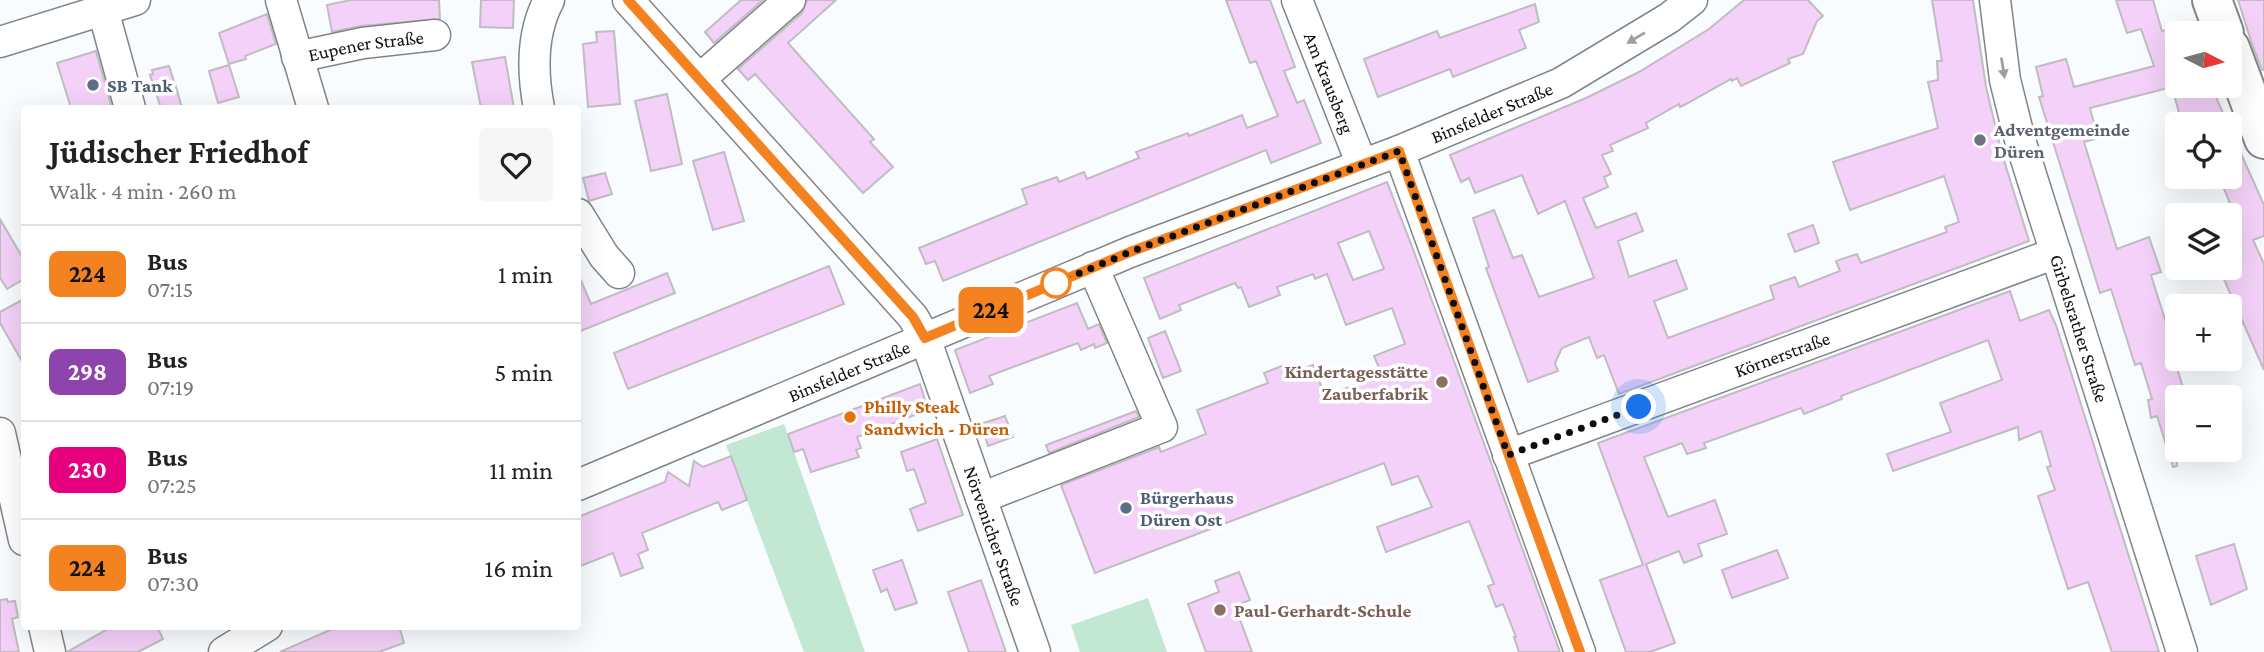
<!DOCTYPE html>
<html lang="en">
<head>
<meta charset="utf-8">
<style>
	:root { --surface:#fff; --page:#f6f6f6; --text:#222; --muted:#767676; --line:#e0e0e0 }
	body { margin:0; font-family:"Crimson Pro",serif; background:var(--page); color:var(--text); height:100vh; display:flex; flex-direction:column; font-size:26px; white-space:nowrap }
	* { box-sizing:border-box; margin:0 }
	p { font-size:23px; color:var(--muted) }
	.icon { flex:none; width:38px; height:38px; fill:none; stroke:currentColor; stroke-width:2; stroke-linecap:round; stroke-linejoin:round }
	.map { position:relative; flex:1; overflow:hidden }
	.side { position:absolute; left:21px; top:105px; width:560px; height:525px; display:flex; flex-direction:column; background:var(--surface); border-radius:7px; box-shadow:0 7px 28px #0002 }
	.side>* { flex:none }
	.badge { padding:0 14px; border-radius:10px; font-size:24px; line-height:46px }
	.needle { width:46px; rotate:96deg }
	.buttons { position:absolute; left:2165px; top:21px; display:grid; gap:14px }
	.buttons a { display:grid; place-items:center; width:77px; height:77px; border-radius:7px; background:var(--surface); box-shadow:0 7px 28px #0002; font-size:35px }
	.you { position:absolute; width:35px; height:35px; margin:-18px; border:5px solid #fff; border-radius:50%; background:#1a73e8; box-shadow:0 0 0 10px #1a73e833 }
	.map>.badge { position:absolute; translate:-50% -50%; box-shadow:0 0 0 4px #fff }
	.round { display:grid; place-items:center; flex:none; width:74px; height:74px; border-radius:7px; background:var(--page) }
	.head { display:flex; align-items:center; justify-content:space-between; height:119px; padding:0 28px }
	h1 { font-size:33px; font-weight:700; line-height:52px }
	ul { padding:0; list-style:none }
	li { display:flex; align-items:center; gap:21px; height:98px; padding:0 28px; border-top:2px solid var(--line) }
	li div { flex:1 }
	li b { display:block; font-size:26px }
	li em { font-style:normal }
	li .badge { min-width:77px; font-weight:700; text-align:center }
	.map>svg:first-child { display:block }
	.green { fill:#c2e8d3 }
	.building { fill:#f3d1f8; stroke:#c1bcc1; stroke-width:2; fill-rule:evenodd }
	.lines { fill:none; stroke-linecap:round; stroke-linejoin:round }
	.minor-casing { stroke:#808589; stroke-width:33 }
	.major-casing { stroke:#808589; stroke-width:42 }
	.minor { stroke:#fff; stroke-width:30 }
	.major { stroke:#fff; stroke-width:38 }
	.oneway { fill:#9e9f9f }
	.line-casing { stroke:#fff; stroke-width:16 }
	.line { stroke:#f58220; stroke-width:10 }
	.walk { stroke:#0d0e10; stroke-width:7; stroke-dasharray:0 12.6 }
	.service-dot { fill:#5c6f8a; stroke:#fff; stroke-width:2.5 }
	.worship-dot { fill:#6b7280; stroke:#fff; stroke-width:2.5 }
	.stop-dot { fill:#fff; stroke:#f58220; stroke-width:3.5 }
	.education-dot { fill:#8d6e63; stroke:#fff; stroke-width:2.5 }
	.food-dot { fill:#e8710a; stroke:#fff; stroke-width:2.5 }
	.labels { text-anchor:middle; stroke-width:7; stroke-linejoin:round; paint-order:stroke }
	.street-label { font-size:19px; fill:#0d0e10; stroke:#fff }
	.service-label { font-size:19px; font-weight:bold; fill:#4e5e75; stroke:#fff; text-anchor:start }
	.worship-label { font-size:19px; font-weight:bold; fill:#5b616d; stroke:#fff; text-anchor:start }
	.education-label { font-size:19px; font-weight:bold; fill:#785e54; stroke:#fff; text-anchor:end }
	.food-label { font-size:19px; font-weight:bold; fill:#c56008; stroke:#fff; text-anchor:start }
</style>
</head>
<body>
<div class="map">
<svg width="2264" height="652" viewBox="0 0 2264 652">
	<rect width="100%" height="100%" fill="#f9fcff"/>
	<!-- green -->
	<path class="green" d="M784,424L865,652H804L726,445Z
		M1148,598L1167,652H1080L1071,625Z"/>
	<!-- building -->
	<path class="building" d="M351,0H439L440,19L361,26L332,32L327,5Z
		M481,0H514L513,28L480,27Z
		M741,0H763L714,43L705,32Z
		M807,0H836L788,43L874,139L870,142L893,167L863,193L755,74L748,80L738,69L802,13Z
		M1226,0H1270L1295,67L1284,71L1297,103L1304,100L1321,143L1271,163L1266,150L943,281L935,261L926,264L919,248L1027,204L1022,189L1057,177L1059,182L1084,172L1087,179L1139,158L1136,152L1188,133L1189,136L1242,115L1247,128L1278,116L1256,61L1250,63Z
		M1744,0H1808L1823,16L1817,21L1803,54L1788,59L1790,63L1741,86L1737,78L1732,81L1731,79L1686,104L1680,107L1679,104L1646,123L1648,128L1610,145L1613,151L1602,155L1611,174L1604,177L1608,187L1583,198L1596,228L1636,213L1643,231L1618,241L1629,277L1676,260L1687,289L1654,301L1668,338L1774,299L1770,286L1795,277L1799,287L1840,271L1836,261L1857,254L1861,263L1947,232L1945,227L1959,222L1944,176L1850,210L1833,162L1938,128L1928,82L1938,80L1937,61H1942L1932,0H1973L1986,87L2002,154L2029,241L1619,394L1604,355L1597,358L1589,337L1562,348L1555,363L1558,371L1528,382L1486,268L1489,267L1473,218L1494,210L1513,258L1522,255L1539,297L1594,278L1565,201L1538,214L1522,175L1475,193L1469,178L1461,182L1450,155L1586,98L1639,72L1709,29Z
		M2116,0H2153L2162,31L2177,27V85L2175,86H2211L2228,124H2182L2172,87L2090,108L2098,138L2084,142L2117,249L2149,237L2161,272L2151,275L2175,351L2172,352L2186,397H2177V466L2173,467L2157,416L2151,418L2148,400L2152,399L2141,363L2135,365L2111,289L2100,293L2039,97L2043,96L2036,67L2066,59L2074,87L2154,66L2141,29L2127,33Z
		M2238,0H2264V70H2262L2251,41Z
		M1535,4L1539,22L1519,30L1526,48L1453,77L1450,69L1378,97L1364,59L1437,31L1440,38Z
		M267,14L276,44L245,56L246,59L229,64L219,33Z
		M614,31L620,104L588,107L583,44L597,42L596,32Z
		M96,51L112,108H71L57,63Z
		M505,57L514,108H481L472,62Z
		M229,65L239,97L218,103L209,71Z
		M169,66L177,90L182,108H161L150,75L153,74L152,70Z
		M667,94L682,164L651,171L635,101Z
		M2230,129L2264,205V236L2253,240L2264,264V370L2219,268H2230V209L2232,208L2219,177H2230Z
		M724,152L744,221L713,230L693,161Z
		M605,173L612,194L589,201L583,178Z
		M1387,182L1416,257L1560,652H1519L1514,637H1516L1503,604L1496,607L1488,586L1494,584L1469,521L1386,552L1377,527L1432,507L1418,476L1392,485L1384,463L1095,573L1061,485L1159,447L1161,452L1206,434L1197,410L1268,383L1264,373L1284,365L1287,374L1313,365L1322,388L1325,387L1328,395L1382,375L1374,356L1405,344L1392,308L1346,325L1327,274L1315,279L1313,274L1277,287L1280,295L1249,307L1241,287L1238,288L1235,283L1179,305L1181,310L1160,319L1144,278ZM1369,231L1384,269L1353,280L1338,243Z
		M0,219L24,260V279L7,289L0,278Z
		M1813,225L1819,243L1795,252L1788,234Z
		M829,266L844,304L628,389L614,353Z
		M667,273L675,293L578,332V274L591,304Z
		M2010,291L2020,321L2049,310L2056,325L2159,652H2112L2088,582L2068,589L2038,496L2055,490L2047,467L2051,466L2041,431L2019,440L2018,427L1893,471L1887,454L1951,432L1940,403L2002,380L1988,340L1841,396L1842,399L1804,414L1801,408L1704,443L1706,448L1687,454L1682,443L1644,457L1668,517L1715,500L1727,534L1698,544L1702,556L1684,563L1679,551L1646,564L1675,643L1650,652H1626L1600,580L1643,565L1598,443Z
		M24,299V365L0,323V312Z
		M1077,303L1088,329L1099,324L1107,343L1095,348L1094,344L1081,350L1078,343L1048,354L989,376L993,384L970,393L955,350Z
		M1165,331L1181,371L1163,378L1148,338Z
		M920,384L928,410L857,437L861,448L856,450L859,457L811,472L803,449L794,452L788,434Z
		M1136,411L1139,417L1049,453L1046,445Z
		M1005,416L1013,437L988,446L981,424Z
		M937,439L963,515L918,531L910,509L926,503L914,469L907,471L901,452Z
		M731,456L747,500L722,510L718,502L642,533L648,550L638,554L643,568L621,576L613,553L578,567V517L665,482L668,472L689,486L694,461L703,467Z
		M2234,544L2247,589L2211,605L2196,556Z
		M1777,550L1788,578L1732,598L1722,570Z
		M902,560L917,603L895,610L887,589L881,592L873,570Z
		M1239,572L1250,600L1235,606L1252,652H1206L1188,604L1219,592L1215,581Z
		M981,580L991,609L1006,652H969L948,592Z
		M7,599L8,602L15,601L18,617L12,619L19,652H0V600Z
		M113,626H157L163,639L138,652H67Z
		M339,626H399L404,643L379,652H280Z"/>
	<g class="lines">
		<defs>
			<g id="minor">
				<path d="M281,0L313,108"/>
				<path id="s1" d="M628,0L913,317L925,338L1035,652"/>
				<path id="s2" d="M1297,0L1362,165"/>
				<path id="s3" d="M1995,0L2005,80L2020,140L2182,652"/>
				<path d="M103,10L130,108"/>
				<path d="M0,42L135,0"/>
				<path id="s4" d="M297,57L363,43L435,35"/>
				<path d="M700,79L790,0"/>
				<path d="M539,108C532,72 531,34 549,0"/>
				<path d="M1399,151L1580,652"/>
				<path d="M578,214L604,256L619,273"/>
				<path d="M0,433L24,540"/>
				<path id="s5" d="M1508,455L2056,253"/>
				<path id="s6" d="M578,485L1130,252L1399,151L1561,83L1669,18L1692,0"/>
				<path d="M981,498L1162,427L1093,267"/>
				<path d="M44,626L50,652"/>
				<path d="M224,652L267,626"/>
			</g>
			<path id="major" d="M2212,0L2224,33
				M2230,48L2264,139"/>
		</defs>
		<!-- minor casing -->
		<use href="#minor" class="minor-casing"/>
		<!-- major casing -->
		<use href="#major" class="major-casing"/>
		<!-- minor -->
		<use href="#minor" class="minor"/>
		<!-- major -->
		<use href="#major" class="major"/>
	</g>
	<!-- one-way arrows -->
	<defs><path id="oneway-solid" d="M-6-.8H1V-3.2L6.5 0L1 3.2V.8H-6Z" transform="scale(1.75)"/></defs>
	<g class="oneway">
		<use href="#oneway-solid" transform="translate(1636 38) rotate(149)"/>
		<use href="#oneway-solid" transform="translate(2003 68) rotate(81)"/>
	</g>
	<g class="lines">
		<defs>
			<path id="line" d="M628,0L913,317L925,338L1130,252L1399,151L1580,652"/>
		</defs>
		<!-- line casing -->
		<use href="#line" class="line-casing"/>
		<!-- line -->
		<use href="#line" class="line"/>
		<!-- walk -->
		<path class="walk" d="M1056,283L1130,252L1399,151L1508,455L1639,407"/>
	</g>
	<!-- markers -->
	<g class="service-dot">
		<circle cx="93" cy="85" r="7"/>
		<circle cx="1126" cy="508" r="7"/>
	</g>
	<circle class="worship-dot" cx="1980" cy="140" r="7"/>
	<circle class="stop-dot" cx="1056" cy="283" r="14"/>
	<g class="education-dot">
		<circle cx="1442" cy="382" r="7"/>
		<circle cx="1220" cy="610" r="7"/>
	</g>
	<circle class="food-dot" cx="850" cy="417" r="7"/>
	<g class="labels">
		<!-- street labels -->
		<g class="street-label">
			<text dy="7" stroke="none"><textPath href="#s4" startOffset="70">Eupener Straße</textPath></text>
			<text dy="7" stroke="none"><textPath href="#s2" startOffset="89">Am Krausberg</textPath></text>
			<text dy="7" stroke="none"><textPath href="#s6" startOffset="987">Binsfelder Straße</textPath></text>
			<text dy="7" stroke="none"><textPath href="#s3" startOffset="340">Girbelsrather Straße</textPath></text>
			<text dy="7" stroke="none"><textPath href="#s5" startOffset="292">Körnerstraße</textPath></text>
			<text dy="7" stroke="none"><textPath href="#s6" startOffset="294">Binsfelder Straße</textPath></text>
			<text dy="7" stroke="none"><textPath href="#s1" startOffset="660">Nörvenicher Straße</textPath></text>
		</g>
		<!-- service labels -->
		<g class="service-label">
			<text x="107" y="92">SB Tank</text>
			<text x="1140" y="504">Bürgerhaus<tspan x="1140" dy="22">Düren Ost</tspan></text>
		</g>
		<!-- worship labels -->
		<g class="worship-label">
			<text x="1994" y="136">Adventgemeinde<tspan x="1994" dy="22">Düren</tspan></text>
		</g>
		<!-- education labels -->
		<g class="education-label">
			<text x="1428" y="378">Kindertagesstätte<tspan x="1428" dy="22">Zauberfabrik</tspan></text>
			<text x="1234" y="617" text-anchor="start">Paul-Gerhardt-Schule</text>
		</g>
		<!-- food labels -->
		<g class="food-label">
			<text x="864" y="413">Philly Steak<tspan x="864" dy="22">Sandwich - Düren</tspan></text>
		</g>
	</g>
</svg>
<div class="buttons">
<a><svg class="needle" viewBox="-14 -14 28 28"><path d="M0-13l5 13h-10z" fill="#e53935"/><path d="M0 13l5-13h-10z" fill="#767676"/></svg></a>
<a><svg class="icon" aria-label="locate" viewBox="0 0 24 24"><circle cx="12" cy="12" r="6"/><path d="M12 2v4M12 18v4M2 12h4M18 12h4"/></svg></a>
<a><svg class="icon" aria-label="layers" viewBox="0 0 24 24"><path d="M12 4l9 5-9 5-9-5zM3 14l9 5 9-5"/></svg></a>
<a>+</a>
<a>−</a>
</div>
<div class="you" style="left:1639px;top:407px"></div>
<b class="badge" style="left:991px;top:310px;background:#f58220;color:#111">224</b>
<section class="side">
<div class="head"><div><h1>Jüdischer Friedhof</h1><p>Walk · 4 min · 260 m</p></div><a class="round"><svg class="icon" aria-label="heart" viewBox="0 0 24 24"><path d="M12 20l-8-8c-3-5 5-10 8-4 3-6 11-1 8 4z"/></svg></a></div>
<ul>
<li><span class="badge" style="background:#f58220;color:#111">224</span><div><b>Bus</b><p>07:15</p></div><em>1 min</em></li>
<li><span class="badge" style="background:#8e44ad;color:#fff">298</span><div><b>Bus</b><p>07:19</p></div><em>5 min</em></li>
<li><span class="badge" style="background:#e6007e;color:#fff">230</span><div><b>Bus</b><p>07:25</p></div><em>11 min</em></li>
<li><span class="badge" style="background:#f58220;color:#111">224</span><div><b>Bus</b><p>07:30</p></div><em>16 min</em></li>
</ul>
</section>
</div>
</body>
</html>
